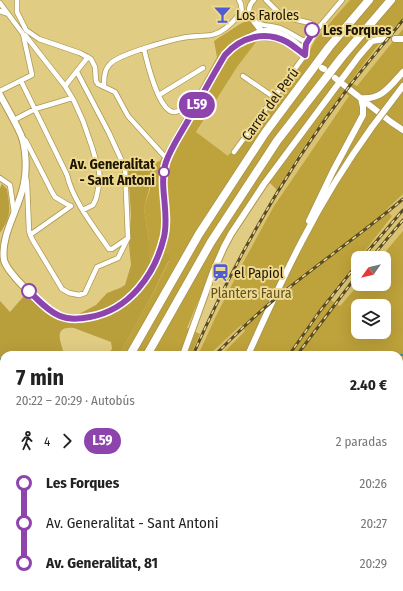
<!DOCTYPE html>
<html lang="es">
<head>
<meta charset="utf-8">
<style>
	:root { --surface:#fff; --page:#f2f2f2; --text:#222; --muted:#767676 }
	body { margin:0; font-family:"Fira Sans Condensed",sans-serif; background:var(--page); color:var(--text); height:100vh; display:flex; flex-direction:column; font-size:15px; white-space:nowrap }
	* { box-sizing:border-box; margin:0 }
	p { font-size:13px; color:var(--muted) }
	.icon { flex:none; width:22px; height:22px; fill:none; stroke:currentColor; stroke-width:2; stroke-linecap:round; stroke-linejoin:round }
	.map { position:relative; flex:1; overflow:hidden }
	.details { position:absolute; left:0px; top:351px; width:403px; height:240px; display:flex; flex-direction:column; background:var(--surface); border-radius:12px 12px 0 0; box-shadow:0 4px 16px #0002 }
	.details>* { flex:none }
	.badge { padding:0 8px; border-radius:13px; font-size:14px; line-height:26px }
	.needle { width:26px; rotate:236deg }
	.tools { position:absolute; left:351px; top:251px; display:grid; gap:8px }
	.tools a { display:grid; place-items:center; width:40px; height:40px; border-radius:8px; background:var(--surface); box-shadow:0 4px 16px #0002; font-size:20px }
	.map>.badge { position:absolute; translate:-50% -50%; box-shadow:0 0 0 2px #fff }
	.legs { display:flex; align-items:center; gap:6px; height:44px; padding:0 16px; font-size:13px }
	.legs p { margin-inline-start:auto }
	.headline { display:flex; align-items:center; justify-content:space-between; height:68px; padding:0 16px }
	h1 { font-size:22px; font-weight:700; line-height:30px }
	ul { padding:0 16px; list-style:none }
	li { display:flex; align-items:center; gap:14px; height:40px; font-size:15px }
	li i { display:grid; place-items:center; width:6px; height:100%; margin:0 5px; background:currentColor }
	li i::after { content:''; width:10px; height:10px; margin:-5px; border:3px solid; border-radius:50%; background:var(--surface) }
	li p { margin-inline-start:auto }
	li:first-child i { background:linear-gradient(#0000 50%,currentColor 0) }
	li:last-child i { background:linear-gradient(currentColor 50%,#0000 0) }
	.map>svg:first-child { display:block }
	.built { fill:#d9c271 }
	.green { fill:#bea23b; fill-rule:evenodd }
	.forest { fill:#b99e3c }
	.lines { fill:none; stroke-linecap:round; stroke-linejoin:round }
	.stream { stroke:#27879a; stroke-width:1.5 }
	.street-casing { stroke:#ad9851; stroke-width:6 }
	.secondary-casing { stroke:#ad9851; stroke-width:8 }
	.highway-casing { stroke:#ad9851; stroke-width:10 }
	.street { stroke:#fff; stroke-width:4.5 }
	.secondary { stroke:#fff; stroke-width:6 }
	.highway { stroke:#fff; stroke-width:8 }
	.rail-casing { stroke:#584b27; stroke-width:3 }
	.rail { stroke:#eed990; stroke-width:1.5; stroke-dasharray:4.5; stroke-linecap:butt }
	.secondary-bridge-casing { stroke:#ad9851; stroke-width:8; stroke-linecap:butt }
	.secondary-bridge { stroke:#fff; stroke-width:6 }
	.line-1-casing { stroke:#fff; stroke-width:9 }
	.line-1 { stroke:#8e44ad; stroke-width:6 }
	.stop-1-dot { fill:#fff; stroke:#8e44ad; stroke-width:2 }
	.labels { text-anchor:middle; stroke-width:4; stroke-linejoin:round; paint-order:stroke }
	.poi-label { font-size:14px; fill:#1e1500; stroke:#eed990; text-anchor:start }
	.stop-label { font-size:14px; font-weight:bold; fill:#1e1500; stroke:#eed990; text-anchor:start }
	.street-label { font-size:14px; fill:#1e1500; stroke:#eed990 }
	.park-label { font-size:14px; fill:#625320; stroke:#eed990 }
</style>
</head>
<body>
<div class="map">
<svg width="403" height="591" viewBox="0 0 403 591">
	<rect width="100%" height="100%" fill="#e1cc84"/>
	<!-- built -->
	<path class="built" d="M244,0H350L315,40L305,60L234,155L228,156L196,133L237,67L264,30L248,20Z
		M403,18V29L357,86L350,82L379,44Z
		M343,92L349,96L274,206L245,259L216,316L198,355H191L226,281L246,243L299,154Z
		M403,194V231L380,258H358L392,216L386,210Z
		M358,258L359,284L340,306L328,298Z
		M241,324L245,331L221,355H209Z"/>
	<!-- green -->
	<path class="green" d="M350,0H403V18L379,44L350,82L357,86L403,29V194L386,210L392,216L328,298L340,306L359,284H384V258H380L403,231V583L398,591H168L170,587H399V355H221L245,331L241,325L209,355H198L216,316L245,259L274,206L349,96L343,92L299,154L277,190L266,179L215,261L187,328L200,334L191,355H119L149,301L169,261H151L149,255V242L144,208L150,189L147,166L160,161L217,57L214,41L240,24L248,20L265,30L237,67L196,132L228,156L230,153L234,155L305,60L315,40ZM358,306H384V332H358Z
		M4,540V587H90L89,591H0V546Z"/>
	<!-- forest -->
	<path class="forest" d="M147,166L150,186L144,208L149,242V255L151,261H154L158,256L163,253L169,254L170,258L149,301L119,355H107L112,349L111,342L74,328C51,326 62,343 64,355H4V368L2,371L4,373V540L0,546V301L10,312L30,289L58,311L66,314L77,315L96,305L107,293L120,288L125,285L131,265L129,245L131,215L128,170Z
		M2,184L7,189C10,209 12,215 0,233V188Z"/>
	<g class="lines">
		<!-- stream -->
		<path class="stream" d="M399,355H403
			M0,359L4,360
			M399,494L403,484
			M399,497L403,511
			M399,582L403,571
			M395,591L397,587"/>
		<defs>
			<path id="street" d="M17,0V12L26,30L39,39L80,53L91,59L95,67L96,81L98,84L115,92L128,116L167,159
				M239,0L241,4L242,14
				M254,0C251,3 249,6 249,11C249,28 271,24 282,29C290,32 296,37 304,41L310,38L342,0
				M266,0L281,15L293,19L310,23L313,33
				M0,3L23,34L32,75L0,91
				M0,11L8,14
				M24,35H25L65,86L74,101L83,121L92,147L99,171L100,180L96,199L93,205L83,210
				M144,49C147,62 159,112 174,112C179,112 194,103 199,100
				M243,76L275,98
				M21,81L67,175C73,201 94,227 109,249H112L128,238
				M65,86L88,57
				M104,87C104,78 104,70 110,64C119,54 173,39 188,37C197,35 207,37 215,34C225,31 233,22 239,15L242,14H249
				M159,95L203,68
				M14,120L35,109L72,98
				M22,137L26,141L52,192L55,197L70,206
				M234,152L305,55
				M26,177L27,183L29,231L32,239L62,289L69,293L79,295L85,293L97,267L118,258L128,238L125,168L109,133L77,72
				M0,178L10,185L14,213
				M30,235L71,206"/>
			<path id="secondary" d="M254,21L263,33
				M250,38C266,35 283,37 296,48
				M395,39H403
				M305,52L306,44L310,38
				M322,68L324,69
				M335,78L391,122L403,130
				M0,95C7,108 15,121 21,135C26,148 27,169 24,183C20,207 0,235 4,260C7,273 43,307 55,314C71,322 92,319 108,311C118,306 129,299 137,291C153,274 166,245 166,222C166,202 160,181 166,162C170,150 178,139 184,127C197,106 209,84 221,62C227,52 234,46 244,40C263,28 274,27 293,41C298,45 304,49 305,55
				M361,98C382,100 390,86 403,72
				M391,102L403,86
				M309,221L333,171L363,115V107L361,98
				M183,355L213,272L224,247L231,234L264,184L359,56L372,41L385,39
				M248,355C265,317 282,279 302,241C322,202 346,163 372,127
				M52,591L53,587
				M104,591L108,587"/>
			<path id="highway" d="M130,355L199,234L265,133L329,47L369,0
				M147,355L211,242L277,141L342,57L391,0
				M0,560L4,555
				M0,573L4,568
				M0,588L4,583
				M26,591L27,587"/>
		</defs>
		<!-- street casing -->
		<use href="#street" class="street-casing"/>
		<!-- secondary casing -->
		<use href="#secondary" class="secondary-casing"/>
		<!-- highway casing -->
		<use href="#highway" class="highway-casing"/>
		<!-- street -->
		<use href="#street" class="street"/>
		<!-- secondary -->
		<use href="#secondary" class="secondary"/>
		<!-- highway -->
		<use href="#highway" class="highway"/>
		<defs>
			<path id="rail" d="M362,258L403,210
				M371,258L403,220
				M193,355C235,259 288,167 351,84C368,62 386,41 403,20
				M215,355C236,334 257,313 280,295C320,262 363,233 403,199
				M289,355L320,311L358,263
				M297,355L358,274
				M95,591V587
				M120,591L121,587
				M150,591L152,587
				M165,591L166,587"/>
		</defs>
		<!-- rail casing -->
		<use href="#rail" class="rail-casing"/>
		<!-- rail -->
		<use href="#rail" class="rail"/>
		<defs>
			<path id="secondary-bridge" d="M372,127L391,102"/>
		</defs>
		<!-- secondary-bridge casing -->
		<use href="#secondary-bridge" class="secondary-bridge-casing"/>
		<!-- secondary-bridge -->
		<use href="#secondary-bridge" class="secondary-bridge"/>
	</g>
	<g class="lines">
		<defs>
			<path id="line-1" d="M29,291C38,300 48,311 60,316C69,320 80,319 90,317C129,310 155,275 164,237C170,212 158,186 166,162C171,148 179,136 186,124C199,101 211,78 225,55C241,37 265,30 287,42C294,46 299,51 305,55L306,44L313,33L312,30"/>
		</defs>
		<!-- line-1 casing -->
		<use href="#line-1" class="line-1-casing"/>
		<!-- line-1 -->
		<use href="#line-1" class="line-1"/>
	</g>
	<!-- icons -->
	<defs>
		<symbol id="bar-bare" viewBox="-9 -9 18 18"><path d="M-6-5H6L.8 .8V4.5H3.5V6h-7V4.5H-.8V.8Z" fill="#4f5cd2" stroke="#eed990" stroke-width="2.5" paint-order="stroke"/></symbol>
		<symbol id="station-bare" viewBox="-9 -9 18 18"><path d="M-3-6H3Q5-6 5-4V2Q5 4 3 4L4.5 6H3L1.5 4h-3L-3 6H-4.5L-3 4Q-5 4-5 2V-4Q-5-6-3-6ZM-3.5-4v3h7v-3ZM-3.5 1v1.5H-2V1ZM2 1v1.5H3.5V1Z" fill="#4f5cd2" stroke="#eed990" stroke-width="2.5" paint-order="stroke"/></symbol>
	</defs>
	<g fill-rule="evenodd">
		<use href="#bar-bare" x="210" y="2" width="25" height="25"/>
		<use href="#station-bare" x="208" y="260" width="25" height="25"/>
	</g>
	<!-- markers -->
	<g class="stop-1-dot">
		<circle cx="312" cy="30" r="7"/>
		<circle cx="164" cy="172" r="5"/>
		<circle cx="29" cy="291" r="7"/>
	</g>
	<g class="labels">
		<!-- poi labels -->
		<g class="poi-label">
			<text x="236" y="20">Los Faroles</text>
			<text x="234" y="278">el Papiol</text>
		</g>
		<!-- stop labels -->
		<g class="stop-label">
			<text x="323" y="35">Les Forques</text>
			<text x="155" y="169" text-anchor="end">Av. Generalitat<tspan x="155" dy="16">- Sant Antoni</tspan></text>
		</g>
		<!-- street labels -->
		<g class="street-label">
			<text transform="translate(270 104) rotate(-54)" y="5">Carrer del Perú</text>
		</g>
		<!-- park labels -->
		<g class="park-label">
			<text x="251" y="298">Planters Faura</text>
		</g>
	</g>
</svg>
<div class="tools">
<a><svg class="needle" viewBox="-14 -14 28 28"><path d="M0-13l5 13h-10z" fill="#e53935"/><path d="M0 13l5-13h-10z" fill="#767676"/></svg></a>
<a><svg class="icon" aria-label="layers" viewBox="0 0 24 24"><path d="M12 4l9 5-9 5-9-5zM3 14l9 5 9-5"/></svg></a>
</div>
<b class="badge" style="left:197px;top:105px;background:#8e44ad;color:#fff">L59</b>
<section class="details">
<div class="headline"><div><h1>7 min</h1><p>20:22 – 20:29 · Autobús</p></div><b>2.40 €</b></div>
<div class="legs"><svg class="icon" aria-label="walk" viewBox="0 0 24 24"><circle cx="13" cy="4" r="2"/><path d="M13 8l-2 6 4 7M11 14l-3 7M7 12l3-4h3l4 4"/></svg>4<svg class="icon" aria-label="forward" viewBox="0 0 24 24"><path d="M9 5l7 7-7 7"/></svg><b class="badge" style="background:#8e44ad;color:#fff">L59</b><p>2 paradas</p></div>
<ul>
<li><i style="color:#8e44ad"></i><b>Les Forques</b><p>20:26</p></li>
<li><i style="color:#8e44ad"></i><span>Av. Generalitat - Sant Antoni</span><p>20:27</p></li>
<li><i style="color:#8e44ad"></i><b>Av. Generalitat, 81</b><p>20:29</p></li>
</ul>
</section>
</div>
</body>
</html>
